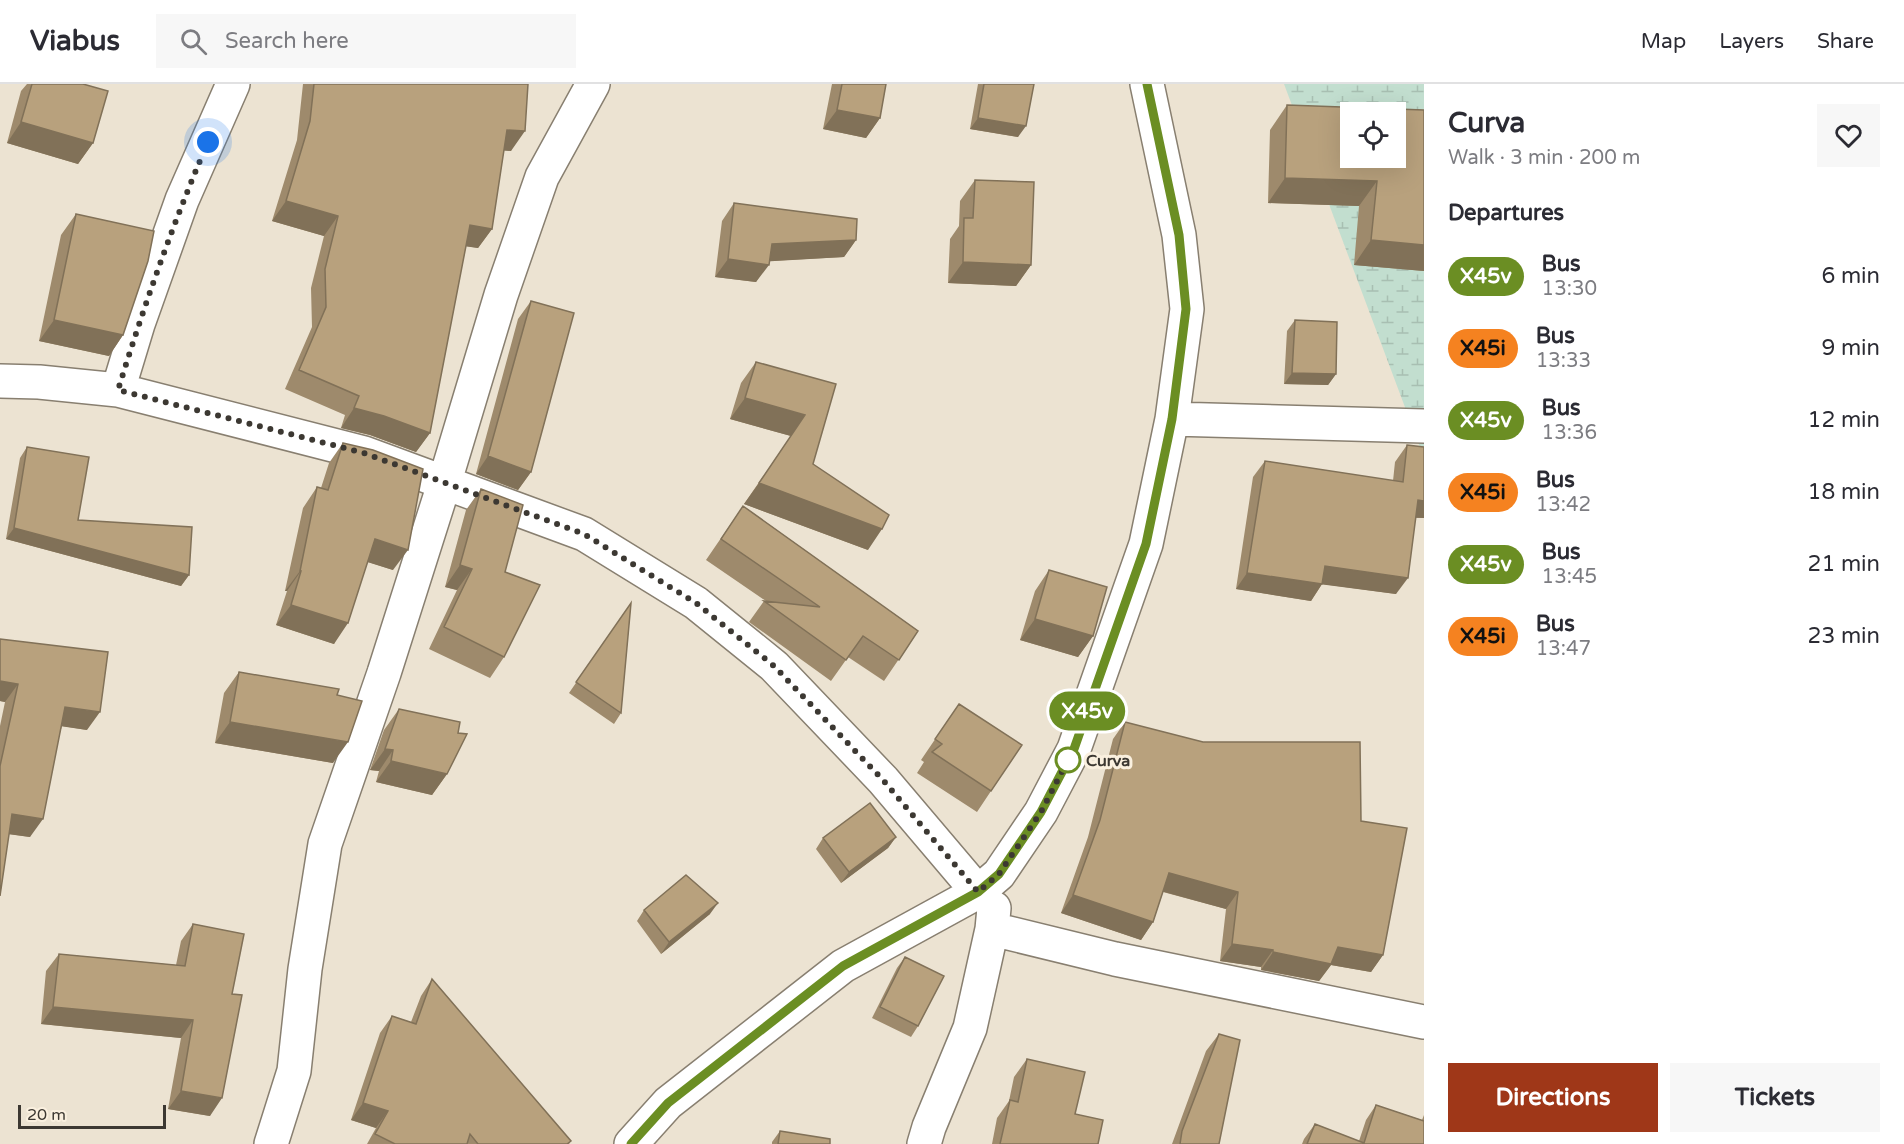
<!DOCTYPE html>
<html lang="en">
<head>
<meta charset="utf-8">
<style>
	:root { --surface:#fff; --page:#f7f7f7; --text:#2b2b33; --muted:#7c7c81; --line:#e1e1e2; --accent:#9f3718 }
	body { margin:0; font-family:"Varela Round",sans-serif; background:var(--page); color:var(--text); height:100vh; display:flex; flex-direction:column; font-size:22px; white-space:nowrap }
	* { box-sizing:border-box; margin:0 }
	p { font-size:20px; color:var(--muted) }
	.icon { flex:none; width:33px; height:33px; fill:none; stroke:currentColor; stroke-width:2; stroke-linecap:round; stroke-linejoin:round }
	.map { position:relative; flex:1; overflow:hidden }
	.sheet { display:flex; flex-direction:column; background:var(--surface); width:480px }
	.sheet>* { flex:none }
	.badge { padding:0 12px; border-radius:20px; font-size:21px; line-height:39px }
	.controls { position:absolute; left:1340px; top:18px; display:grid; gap:12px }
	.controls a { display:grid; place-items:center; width:66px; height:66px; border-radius:0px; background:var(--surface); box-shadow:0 6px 24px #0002; font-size:30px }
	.scale { position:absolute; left:18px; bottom:15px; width:148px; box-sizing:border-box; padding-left:6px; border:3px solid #3c3832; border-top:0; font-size:16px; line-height:21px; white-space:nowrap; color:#3c3832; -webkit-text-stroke:4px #faf0df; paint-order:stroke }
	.you { position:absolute; width:30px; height:30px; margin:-15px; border:4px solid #fff; border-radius:50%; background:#1a73e8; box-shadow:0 0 0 9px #1a73e833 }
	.map>.badge { position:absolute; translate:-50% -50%; box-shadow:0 0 0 3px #fff }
	h2 { padding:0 24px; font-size:22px; line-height:54px }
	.round { display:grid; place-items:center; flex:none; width:63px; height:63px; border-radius:0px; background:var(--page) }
	.overview { display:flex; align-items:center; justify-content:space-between; height:102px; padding:0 24px }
	h1 { font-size:28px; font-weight:700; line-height:45px }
	.action { display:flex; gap:12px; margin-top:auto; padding:12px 24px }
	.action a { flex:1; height:69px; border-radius:0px; background:var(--accent); color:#fff; font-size:24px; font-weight:700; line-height:69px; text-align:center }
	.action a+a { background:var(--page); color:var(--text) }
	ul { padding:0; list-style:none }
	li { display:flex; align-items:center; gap:18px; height:72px; padding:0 24px }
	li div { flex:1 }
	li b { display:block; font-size:22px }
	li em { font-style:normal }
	li .badge { min-width:66px; font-weight:700; text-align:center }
	header { display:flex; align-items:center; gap:36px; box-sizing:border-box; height:84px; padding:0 30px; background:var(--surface); border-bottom:2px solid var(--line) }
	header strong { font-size:28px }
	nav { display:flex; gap:33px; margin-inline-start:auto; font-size:21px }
	.search { width:420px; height:54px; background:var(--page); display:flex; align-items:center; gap:15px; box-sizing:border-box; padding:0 21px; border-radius:0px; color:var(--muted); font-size:22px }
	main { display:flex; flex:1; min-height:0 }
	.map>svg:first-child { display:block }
	.wetland { fill:url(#wetland-marsh); fill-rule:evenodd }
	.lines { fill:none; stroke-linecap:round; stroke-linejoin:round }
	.minor-casing { stroke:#887f70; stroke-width:36 }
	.minor { stroke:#fff; stroke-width:33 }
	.wall { fill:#9e8a6c }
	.shaded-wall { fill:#817158 }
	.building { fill:#b8a17d; stroke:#817158; stroke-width:1.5; fill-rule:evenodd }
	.line-casing { stroke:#fff; stroke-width:14 }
	.line { stroke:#6b8e23; stroke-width:9 }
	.walk { stroke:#3c3832; stroke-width:6; stroke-dasharray:0 10.8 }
	.stop-dot { fill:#fff; stroke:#6b8e23; stroke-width:3 }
	.labels { text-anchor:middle; stroke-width:6; stroke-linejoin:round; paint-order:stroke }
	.stop-label { font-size:16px; font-weight:bold; fill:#3c3832; stroke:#faf0df; text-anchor:start }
</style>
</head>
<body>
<header>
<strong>Viabus</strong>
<div class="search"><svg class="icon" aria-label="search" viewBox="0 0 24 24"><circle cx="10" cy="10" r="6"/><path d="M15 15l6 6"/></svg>Search here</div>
<nav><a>Map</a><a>Layers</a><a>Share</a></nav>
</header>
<main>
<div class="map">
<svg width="1424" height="1060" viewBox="0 0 1424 1060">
	<defs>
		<pattern id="wetland-marsh" width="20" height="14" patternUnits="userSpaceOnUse" patternTransform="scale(1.5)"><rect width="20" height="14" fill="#c2decf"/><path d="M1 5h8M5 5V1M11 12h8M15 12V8" fill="none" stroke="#a8bfb2"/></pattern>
	</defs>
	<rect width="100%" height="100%" fill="#ece3d2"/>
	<!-- wetland -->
	<path class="wetland" d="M1284,0H1424V374ZM1350,28H1395V74H1350Z"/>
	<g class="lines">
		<defs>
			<path id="minor" d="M0,297L39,298L118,306L364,369L584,450L696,519L774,582L883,696L978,808
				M118,306L138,240L182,116L233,0
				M1172,335L1424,342
				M992,845L1115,875L1424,938
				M271,1060L294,987L305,885L325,760L384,589L445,397L501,211L542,93L593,0
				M631,1060L668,1019L843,882L978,808L999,790L1041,728L1074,665L1146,460L1172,335L1187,225L1179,151L1147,0
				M924,1060L929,1043L970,944L992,845L994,824"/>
		</defs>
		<!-- minor casing -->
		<use href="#minor" class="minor-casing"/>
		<!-- minor -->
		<use href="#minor" class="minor"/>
	</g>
	<!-- wall -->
	<path class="wall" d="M27,0H83L93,59L78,80L7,59L21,7Z
		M303,0H528L511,67L504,66L492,145L478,164L466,162L430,349L416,368L370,351L341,344L345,331L285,305L312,243L311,204L324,152L272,137L297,56Z
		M832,0H886L880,34L866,54L823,45Z
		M978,0H1034L1018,53L970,45Z
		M1287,21L1424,26V187L1354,181L1359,122L1268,119L1270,46Z
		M975,96L1031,181L1016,202L948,199L950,155L959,142L960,117Z
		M734,119L856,156L844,173L769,177L756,198L715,193L722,137Z
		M76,130L123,251L109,272L39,257L61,151Z
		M531,217V388L518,406L476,390L518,235Z
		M1295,236L1336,290L1328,301L1284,300L1287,247Z
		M756,278L813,380L868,466L744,420L791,352L730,335L741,299Z
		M343,359L393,486L368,478L334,560L276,541L287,507H285L303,424L317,403L321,404L329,379Z
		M1407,361L1424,434H1415L1396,510L1322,500L1311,517L1236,505L1253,393L1265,377L1393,397L1395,378Z
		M27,363L78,436L189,491L181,502L6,455L20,374Z
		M481,405L505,488L504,573L490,594L429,565L457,506L445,503L466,426Z
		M743,422L918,547L884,597L848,573L831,597L749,538L764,517H766L706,476Z
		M1049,486L1093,552L1078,573L1020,556L1035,507Z
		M631,519L621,629L614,640L569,609Z
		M0,555L87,646L62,642L30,753L9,750L0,812V642L5,618L0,617Z
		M239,588L337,611L333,679L215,659L224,609Z
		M959,620L991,707L977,728L917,689L924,678L921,676Z
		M399,625L447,690L432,711L376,698L379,687L370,686L384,646Z
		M1125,638L1361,737L1383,871L1371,888L1331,881L1319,897L1261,886V883L1220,877L1226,825L1163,808L1153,838L1141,856L1061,829L1088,753L1113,655Z
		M896,753L888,764L841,799L816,765L823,754Z
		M644,826L710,830L661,870L637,837Z
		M193,840L232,910L210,1032L168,1025L181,954L41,940L46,887L59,870L176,881L181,857Z
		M905,873L918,942L911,953L872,934L897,884Z
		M432,895L571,1057L569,1060H367L376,1044L351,1036L380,949L392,932L411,938L421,912Z
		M1219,950V1060H1172L1206,967Z
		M1027,975L1075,1030L1098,1060H992L997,1034L1009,1017L1014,993Z
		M1376,1021L1422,1036L1424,1031V1060H1302L1304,1055L1315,1040L1359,1057L1366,1036Z
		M780,1047L830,1060H772V1058Z"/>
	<!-- shaded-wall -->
	<path class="shaded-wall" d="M837,26L880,34L866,54L823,45Z
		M978,34L1026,42L1018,53L970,45Z
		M21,38L93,59L78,80L7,59Z
		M507,46L525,47L511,67L494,66Z
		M1285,94L1377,97L1359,122L1268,119Z
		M286,117L338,132L324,152L272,137Z
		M470,141L492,145L478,164L456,161Z
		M856,156L844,173L759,178L772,160Z
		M1371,156L1424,161V187L1354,181Z
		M728,175L769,181L756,198L715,193Z
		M963,178L1031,181L1016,202L948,199Z
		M54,236L123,251L109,272L39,257Z
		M1292,289L1336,290L1328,301L1284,300Z
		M745,314L805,331L791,352L730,335Z
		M354,324L384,332L430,349L416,368L370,351L341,344Z
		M488,372L531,388L518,406L476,390Z
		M759,399L882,445L868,466L744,420Z
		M1418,416L1424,417V434L1406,433Z
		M14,444L189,491L181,502L6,455Z
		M375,455L408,466L393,486L361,476Z
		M460,481L472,485L457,506L445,503Z
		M1325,482L1408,494L1396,510L1319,500H1322L1311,517L1236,505L1247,489Z
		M300,487H301L287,507H285Z
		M291,521L348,539L334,560L276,541Z
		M1035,535L1093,552L1078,573L1020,556Z
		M0,597L18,600L5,618L0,617Z
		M65,623L100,628L87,646L53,641Z
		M230,638L348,658L333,679L215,659Z
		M385,665L393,666L379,687L370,686Z
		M391,677L447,690L432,711L376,698Z
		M12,730L43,735L30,753L0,749Z
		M896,753L888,764L841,799L849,788Z
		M1169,789L1238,808L1226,825L1157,806Z
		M1073,811L1153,838L1141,856L1061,829Z
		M718,819L710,830L661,870L669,858Z
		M1232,860L1273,866L1261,883L1220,877Z
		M1338,863L1383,871L1371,888L1331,881L1319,897L1261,886L1273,868Z
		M53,923L193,936L181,954L41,940Z
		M181,1007L222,1014L210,1032L168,1025Z
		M363,1019L388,1027L376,1044L351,1036Z"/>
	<!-- building -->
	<path class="building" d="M32,0H83L108,7L93,59L21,38Z
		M314,0H528L525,47L507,46L492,145L470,141L430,349L384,332L354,324L359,312L299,286L326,223L325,185L338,132L286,117L310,37Z
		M842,0H886L880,34L837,26Z
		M984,0H1034L1026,42L978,34Z
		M1287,21L1424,26V161L1371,156L1377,97L1285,94ZM1350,28H1395V74H1350Z
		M975,96L1034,98L1031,181L963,178L964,134H973Z
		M734,119L857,135L856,156L772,160L769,181L728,175Z
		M76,130L154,147L148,177L123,251L54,236Z
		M531,217L574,229L531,388L488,372Z
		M1295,236L1337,238L1336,290L1292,289Z
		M756,278L836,300L813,380L889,431L882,445L759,399L805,331L745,314Z
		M343,359L373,366L423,385L408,466L375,455L348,539L291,521L301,487H300L317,403L328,406Z
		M1407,361L1424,363V417L1418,416L1408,494L1325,482L1322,500L1247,489L1265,377L1403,398Z
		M27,363L89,373L78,436L192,443L189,491L14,444Z
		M481,405L523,421L505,488L540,501L504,573L444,543L472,485L460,481Z
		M743,422L918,547L899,576L863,552L846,576L764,517L820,523L721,455Z
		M1049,486L1107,503L1093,552L1035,535Z
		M631,519L621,629L576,598Z
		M0,555L108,568L100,628L65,623L43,735L12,730L0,812V682L18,600L0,597Z
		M239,588L339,605L337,611L362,617L348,658L230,638Z
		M959,620L1022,661L991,707L932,668L942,660L935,655Z
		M399,625L460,638L458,649L467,650L447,690L391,677L393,666L385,665Z
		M1125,638L1203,658H1360L1361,737L1407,744L1383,871L1338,863L1331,880L1273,868V866L1232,860L1238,808L1169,789L1153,838L1073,811L1100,736Z
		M870,719L896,753L849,788L823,754Z
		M686,791L718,819L669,858L644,826Z
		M193,840L244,850L232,910L242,911L222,1014L181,1007L193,936L53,923L59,870L185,882Z
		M905,873L944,892L918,942L880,923Z
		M432,895L571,1057L567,1060H478L470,1050L467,1060H395L375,1050L388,1027L363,1019L392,932L416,940Z
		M1219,950L1240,956L1219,1060H1180L1182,1047Z
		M1027,975L1085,988L1075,1030L1103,1036L1098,1060H1000L1010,1016L1018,1018Z
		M1376,1021L1424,1037V1060H1307L1315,1040L1364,1059Z
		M780,1047L830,1055V1060H778Z"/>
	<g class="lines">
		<defs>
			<path id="line" d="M631,1060L668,1019L843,882L978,808L999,790L1041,728L1074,665L1146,460L1172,335L1186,225L1179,151L1147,0"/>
		</defs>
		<!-- line casing -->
		<use href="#line" class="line-casing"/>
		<!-- line -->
		<use href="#line" class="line"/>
		<!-- walk -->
		<path class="walk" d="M208,58C173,139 144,222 118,306L364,369L584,450L696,519L774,582L883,696L978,808L999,790L1041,728L1068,676"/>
	</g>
	<!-- markers -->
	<circle class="stop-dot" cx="1068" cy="676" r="12"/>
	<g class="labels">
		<!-- stop labels -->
		<g class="stop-label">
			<text x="1086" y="682">Curva</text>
		</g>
	</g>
</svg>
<div class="controls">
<a><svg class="icon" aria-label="locate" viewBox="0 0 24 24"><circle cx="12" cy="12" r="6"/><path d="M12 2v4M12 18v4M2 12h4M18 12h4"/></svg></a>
</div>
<div class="scale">20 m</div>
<div class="you" style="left:208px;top:58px"></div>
<b class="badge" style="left:1087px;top:627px;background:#6b8e23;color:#fff">X45v</b>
</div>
<section class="sheet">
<div class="overview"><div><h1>Curva</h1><p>Walk · 3 min · 200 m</p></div><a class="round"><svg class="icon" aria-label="heart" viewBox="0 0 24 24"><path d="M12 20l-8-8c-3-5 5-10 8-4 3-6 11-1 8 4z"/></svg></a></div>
<h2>Departures</h2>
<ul>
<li><span class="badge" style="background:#6b8e23;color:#fff">X45v</span><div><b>Bus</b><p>13:30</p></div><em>6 min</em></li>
<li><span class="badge" style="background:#f58220;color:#111">X45i</span><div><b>Bus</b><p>13:33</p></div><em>9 min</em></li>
<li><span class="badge" style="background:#6b8e23;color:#fff">X45v</span><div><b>Bus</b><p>13:36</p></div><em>12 min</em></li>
<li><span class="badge" style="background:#f58220;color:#111">X45i</span><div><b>Bus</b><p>13:42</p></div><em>18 min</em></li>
<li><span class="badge" style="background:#6b8e23;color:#fff">X45v</span><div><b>Bus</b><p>13:45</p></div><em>21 min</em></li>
<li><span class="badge" style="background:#f58220;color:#111">X45i</span><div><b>Bus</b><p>13:47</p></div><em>23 min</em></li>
</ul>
<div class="action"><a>Directions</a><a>Tickets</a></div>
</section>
</main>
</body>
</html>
